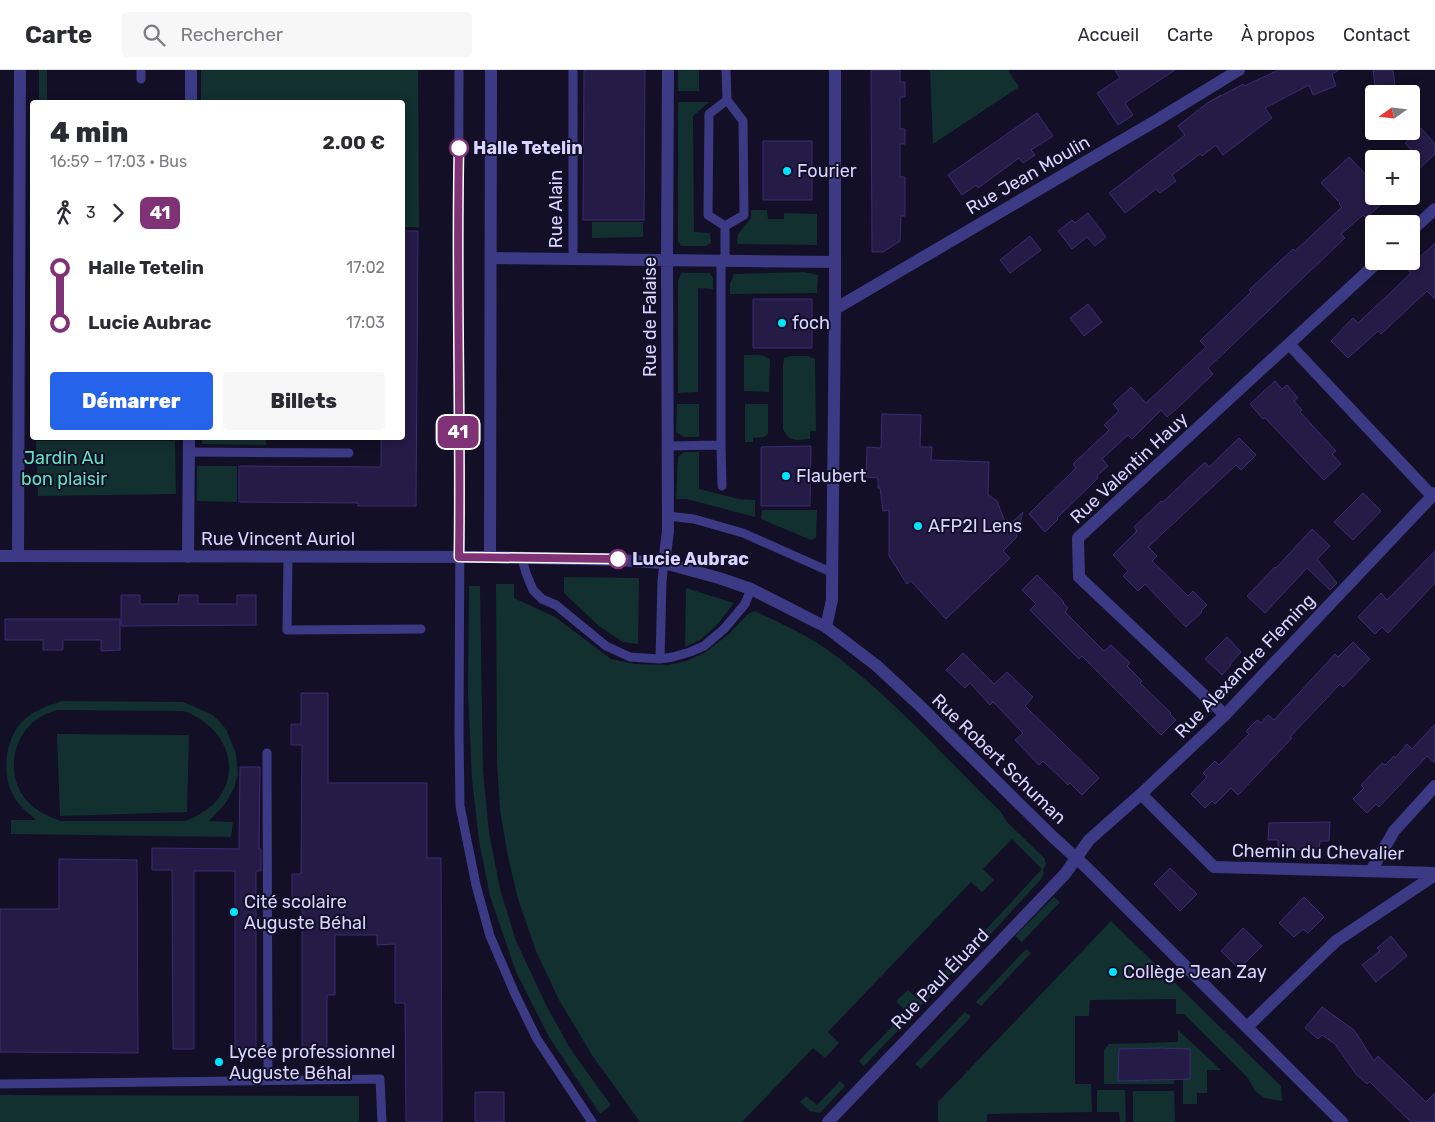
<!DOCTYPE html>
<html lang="fr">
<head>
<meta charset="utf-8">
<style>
	:root { --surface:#fff; --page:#f7f7f7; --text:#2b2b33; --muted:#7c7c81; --line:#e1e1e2; --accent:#2563eb }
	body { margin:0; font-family:Rubik,sans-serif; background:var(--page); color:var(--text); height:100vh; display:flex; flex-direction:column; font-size:19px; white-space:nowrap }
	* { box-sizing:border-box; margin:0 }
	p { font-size:16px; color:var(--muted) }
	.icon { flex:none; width:28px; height:28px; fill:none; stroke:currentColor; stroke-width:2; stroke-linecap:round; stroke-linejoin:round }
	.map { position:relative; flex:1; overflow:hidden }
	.sheet { position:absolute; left:30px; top:30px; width:375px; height:340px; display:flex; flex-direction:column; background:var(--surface); border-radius:5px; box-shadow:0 2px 12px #0003 }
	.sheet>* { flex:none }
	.badge { padding:0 10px; border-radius:8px; font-size:18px; line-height:32px }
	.needle { width:32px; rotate:255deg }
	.buttons { position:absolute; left:1365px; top:15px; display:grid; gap:10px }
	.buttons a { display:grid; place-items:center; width:55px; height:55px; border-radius:5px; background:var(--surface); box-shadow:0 2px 12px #0003; font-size:25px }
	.map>.badge { position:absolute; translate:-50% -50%; box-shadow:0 0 0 2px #fff }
	.legs { display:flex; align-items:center; gap:8px; height:55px; padding:0 20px; font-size:16px }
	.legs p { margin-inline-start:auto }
	.overview { display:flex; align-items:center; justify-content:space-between; height:85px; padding:0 20px }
	h1 { font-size:28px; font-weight:800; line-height:38px }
	.button { display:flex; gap:10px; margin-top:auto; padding:10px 20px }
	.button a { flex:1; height:58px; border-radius:5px; background:var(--accent); color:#fff; font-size:20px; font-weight:800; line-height:58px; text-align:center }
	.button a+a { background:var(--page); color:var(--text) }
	ul { padding:0 20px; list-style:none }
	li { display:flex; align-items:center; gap:18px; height:55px; font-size:19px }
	li i { display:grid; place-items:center; width:8px; height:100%; margin:0 6px; background:currentColor }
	li i::after { content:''; width:12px; height:12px; margin:-6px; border:4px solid; border-radius:50%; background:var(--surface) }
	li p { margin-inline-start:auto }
	li:first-child i { background:linear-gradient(#0000 50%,currentColor 0) }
	li:last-child i { background:linear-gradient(currentColor 50%,#0000 0) }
	header { display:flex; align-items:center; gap:30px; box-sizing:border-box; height:70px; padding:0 25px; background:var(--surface); border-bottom:1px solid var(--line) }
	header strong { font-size:24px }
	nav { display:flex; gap:28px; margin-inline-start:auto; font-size:18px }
	.search { width:350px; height:45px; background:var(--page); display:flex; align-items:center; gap:12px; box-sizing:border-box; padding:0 18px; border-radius:5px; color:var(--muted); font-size:19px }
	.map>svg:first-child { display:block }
	.green { fill:#12302f; fill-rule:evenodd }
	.building { fill:#241b47; stroke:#3b2d73 }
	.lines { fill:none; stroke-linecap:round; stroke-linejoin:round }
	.service { stroke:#3d3a85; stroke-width:9 }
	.minor { stroke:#3d3a85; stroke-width:12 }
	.tertiary { stroke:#3d3a85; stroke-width:12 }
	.line-1-casing { stroke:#fff; stroke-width:11 }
	.line-1 { stroke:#7f3376; stroke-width:8 }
	.stop-1-dot { fill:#fff; stroke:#7f3376; stroke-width:2.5 }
	.poi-dot { fill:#00e5ff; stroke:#130f26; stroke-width:2 }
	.labels { text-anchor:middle; stroke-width:4; stroke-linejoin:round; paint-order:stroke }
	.stop-label { font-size:18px; font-weight:bold; fill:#d9d4ff; stroke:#130f26; text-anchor:start }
	.poi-label { font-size:18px; fill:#d9d4ff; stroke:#130f26; text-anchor:start }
	.street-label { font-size:18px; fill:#d9d4ff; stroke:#130f26 }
	.park-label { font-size:18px; fill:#5fe0c0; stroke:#130f26 }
</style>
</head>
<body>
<header>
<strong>Carte</strong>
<div class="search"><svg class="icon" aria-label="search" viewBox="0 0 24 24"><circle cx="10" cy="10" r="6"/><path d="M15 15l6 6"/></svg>Rechercher</div>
<nav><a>Accueil</a><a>Carte</a><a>À propos</a><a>Contact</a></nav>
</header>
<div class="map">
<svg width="1435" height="1052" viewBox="0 0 1435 1052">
	<rect width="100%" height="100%" fill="#130f26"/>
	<!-- green -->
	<path class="green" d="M39,0H47V32H39Z
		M201,0H418L419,157H403L402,32H201Z
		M678,0H699V21H678Z
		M930,0H1008L1019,17L933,74Z
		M678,32H709L693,46L694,162L710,163L711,173L706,176H681L678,171Z
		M751,140H767L768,149H784V143L817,144V175L737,174L738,164L751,148Z
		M592,152H643V167L592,168Z
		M804,202L818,205L817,223L730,224V214L734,204Z
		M681,203H710L713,208V219L698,218V322L678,323V211Z
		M744,285C754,285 763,283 770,290L769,322L744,321Z
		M790,286H808L815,289L816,361H810V369C796,370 790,373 783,359V296L784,288Z
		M677,334H699V367H684L676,362Z
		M745,334H768V364L764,367L753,368V372H745Z
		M202,368H266V375L202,374Z
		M36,371H175L176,424L38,426Z
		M684,382H699V419L739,429L755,430V447L687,429H676L678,387Z
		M197,396H237V432L197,431Z
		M762,440H817L816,468L811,470L761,449Z
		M564,507L639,508L638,574L623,572L600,557L564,523Z
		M496,514H514V528L555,547L611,589L635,594L669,595L686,591L704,583L729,564L748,544L755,541C782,554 811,567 835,585C896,631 946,689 1001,742L1007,752L1045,789L1046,795L1043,799L1044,803L1041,809L989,866L984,867L980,866L1042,799L1012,769L983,799L994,810L982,822L971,812L828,962L839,973L825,988L813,978L742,1052H640L592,985L559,930L536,881L518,829L508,787L500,740L497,692Z
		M469,516H480L483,701L489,762L500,819L516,871L547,937L571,980L611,1035L600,1044L549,967L516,902L490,826L479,771L472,709L468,623Z
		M686,518L734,533L717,555L700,570L685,577Z
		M62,631L183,632L213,645L226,659L236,684L238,704L234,718L225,734L209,751L233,752L231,767L11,764V750H36C27,742 19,736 13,725C0,700 6,661 30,645C40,638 51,635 62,631ZM57,640L184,641C242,663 246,730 185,751H61C50,747 40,743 31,735C3,710 11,663 42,646C47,643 52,642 57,640Z
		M57,664L189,665L187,742L60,746Z
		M1054,827L1060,832L1022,872L1015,866Z
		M1111,851L1281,1016L1282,1031L1265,1028L1256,1022L1247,1007L1184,944H1176V929L1090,930L1089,946H1075V1014H1091L1092,1042L987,1044V1052H938V1032Z
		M1026,879L1031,883L981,936L976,932Z
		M956,889L959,896L864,996L859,991L906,942L896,931L908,920L918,929Z
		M965,942L971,947L921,999L915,994Z
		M1178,960L1221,1000H1207V1023H1197V1034H1183V1009H1190L1189,979L1119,980V1011L1174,1010V1014H1104V980L1109,974L1178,972Z
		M840,1011L845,1016L820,1043L810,1041L800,1032L806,1026L817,1035Z
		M1097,1020H1125L1126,1052H1120L1119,1042H1097Z
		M1133,1021H1174L1175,1052H1133Z
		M0,1025L359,1026V1052H0Z"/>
	<!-- building -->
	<path class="building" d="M584,0H645L644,150H583Z
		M871,0H900V12H905V27H900V59H905V74H900V107H905V146H901L900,171L883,182H872Z
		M1115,0H1175L1125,33L1133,45L1118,55L1097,23L1120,8Z
		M1279,0H1339L1332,4L1336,16L1313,25L1309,15L1265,38L1272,48L1223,85L1216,75L1202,86L1200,84L1172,105L1176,111L1160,123L1156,119L1125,143L1109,123L1185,65L1178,56L1206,34L1221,25V26L1243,14L1244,16Z
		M1373,0H1393L1396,24H1376Z
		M1037,43L1053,66L1031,80L1035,85L1023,93L1019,88L978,118L976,115L962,125L948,105Z
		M1421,58L1435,74V84L1411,106V80L1405,73Z
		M763,71H812V130H763Z
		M1349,87L1374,113V126H1390L1366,148L1363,145L1341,164L1345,168L1208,298L1213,304L1183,333L1167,347L1161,340L1132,369L1128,365L1102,389L1108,396L1097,406L1098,408L1057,448L1058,449L1045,462L1029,444L1076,398L1073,394L1109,360L1104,355L1119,341L1113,334L1131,317L1146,333L1206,277L1200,271L1251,222L1249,220L1293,179L1295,181L1342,137L1339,134L1340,133L1321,113Z
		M1088,143L1106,167L1095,176L1087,167L1072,179L1058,161L1072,150L1075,153Z
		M402,161H418L416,436H358V433L239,432V396L381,397V368H402Z
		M1030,166L1041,180L1010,203L1000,190Z
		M1435,173V229L1427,221L1381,264L1378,261L1348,288L1331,271L1353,248L1358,253L1389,224L1411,203L1407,199Z
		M753,229H812V278H753Z
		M1088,234L1102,252L1084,266L1070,248Z
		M1275,311L1282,319L1287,315L1298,328L1294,331L1302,340L1300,342L1336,381L1332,384L1341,394L1324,410L1265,348L1263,349L1250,334Z
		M882,344L921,345L920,377H932L931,390L989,392L988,425L997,431L1007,457L1023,442L1016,468L1003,481L1010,488L946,549L911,511L907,514L889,486V440L883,441L880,418H878V408L866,407L867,377L881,378Z
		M1239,368L1256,385L1241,400L1236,395L1148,477L1157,486L1152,491L1188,526L1193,521L1207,535L1201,541L1202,542L1186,557L1145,514L1138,521L1123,506L1128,501L1113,485L1137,461L1134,457L1161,431L1163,432L1205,392L1209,397Z
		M811,376L810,436H761V377Z
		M1363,423L1381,441L1353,470L1334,452Z
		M1312,459L1330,476L1317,489L1337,513L1330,520L1307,498L1265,543L1247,526L1275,497L1276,498Z
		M1435,481V513L1388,563L1382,557L1375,564L1358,547L1381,523L1387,530Z
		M1037,505L1064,532L1063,533L1068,538L1065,542L1104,581L1111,575L1130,593L1127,596L1142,611L1140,613L1171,643L1170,644L1176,650L1161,665L1082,586L1079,589L1030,540L1036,534L1022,520Z
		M121,525H140V534H178L179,525H198V534H237V525H256V555L121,556Z
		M5,549H120V580L101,581V570H63V580H43V570H5Z
		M1227,567L1241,582L1230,594L1231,595L1222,605L1205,589Z
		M1353,572L1370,589L1343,617L1340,614L1290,667L1292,668L1238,725L1231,718L1215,734L1212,731L1205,738L1191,724L1207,707L1203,703L1215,691L1219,695L1249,664L1246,661L1257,650L1261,653L1268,645L1274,650L1335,584L1338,587Z
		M963,583L994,614L1007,602L1033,627L1025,636L1099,708L1082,725L1070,713L1068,715L1043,691L1039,695L1015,670L1023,663L993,632L990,635L970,613L965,618L946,600Z
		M301,623H328V713H427V788H441L442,1052H406L405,933H395V874L377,875V865H335V925H327V985H302V835L292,834V804H301L302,675H291V654H301Z
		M1435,654V693L1427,686L1379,737L1376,734L1367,743L1353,729L1364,718L1361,715L1382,693L1385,695L1394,686L1395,688L1407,674L1412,679Z
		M240,697H260L259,779H261V801H256V979L235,978V801H194V979H173L172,800H152V778L239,779Z
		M1330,752L1329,771H1320L1319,780L1278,779V770H1268L1269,753Z
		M59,789L137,790L138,983L0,982V839H59Z
		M1170,798L1197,824L1180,841L1154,814Z
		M1304,827L1324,847L1308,863L1303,859L1294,867L1279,853Z
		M1243,858L1262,876L1239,899L1221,881Z
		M1391,866L1407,886L1376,912L1362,895L1380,881L1377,878Z
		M1322,937L1354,960L1374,991L1378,986L1426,1032L1435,1023V1052H1411L1370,1012L1367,1014L1356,1004L1335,974L1322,965L1318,969L1305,958Z
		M1160,978L1190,979V1009L1118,1011L1119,979Z
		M475,1022H504V1052H475Z"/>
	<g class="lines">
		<!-- service -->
		<path class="service" d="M459,0L458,354L460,442L459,663L460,736L476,815L490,866L515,924L537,969L592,1052
			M141,9V0
			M725,156L744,145L743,51L727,30
			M573,189V0
			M725,191V156L708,145L709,44L727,30L726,0
			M721,375L722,416
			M668,376L721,375V191
			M189,382L349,383
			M668,446L694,449L743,463L833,503
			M288,487L287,560L421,559
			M522,488L526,503L533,520L542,529L556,535L606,576L630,587L660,589L673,587L690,582L704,576L724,559L745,534L751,519
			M660,589L662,511L664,493
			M267,683L268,1010
			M0,1014L380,1009L382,1052"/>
		<!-- minor -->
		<path class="minor" d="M191,32V0
			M1411,161L1435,139
			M491,188L835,192
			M835,239L1157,50L1239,0
			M1289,274L1432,426
			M0,486L490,487
			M18,486L20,0
			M188,487L189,368
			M664,493L668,461L667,190L668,0
			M826,557L832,530V520L835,239V0
			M1225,645L1079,507L1078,468L1379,191
			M1141,724L1214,797L1435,803
			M1371,801L1394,761L1435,716
			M1247,957L1336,871L1435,805
			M828,1052L1065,804L1089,770L1141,724L1225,645L1435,423"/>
		<!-- tertiary -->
		<path class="tertiary" d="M491,0L490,487L618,490L664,493L719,508L751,519L814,551L826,557L877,596L918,634L1053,767L1087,798L1342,1052"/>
	</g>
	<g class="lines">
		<defs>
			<path id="line-1" d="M459,78C456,214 461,351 459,487L618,489"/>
		</defs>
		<!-- line-1 casing -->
		<use href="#line-1" class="line-1-casing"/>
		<!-- line-1 -->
		<use href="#line-1" class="line-1"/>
	</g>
	<!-- markers -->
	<g class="stop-1-dot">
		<circle cx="459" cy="78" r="9"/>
		<circle cx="618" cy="489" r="9"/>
	</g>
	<g class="poi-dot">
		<circle cx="787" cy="101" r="5"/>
		<circle cx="782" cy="253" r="5"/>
		<circle cx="786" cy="406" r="5"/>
		<circle cx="918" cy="456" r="5"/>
		<circle cx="234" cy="842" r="5"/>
		<circle cx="1113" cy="902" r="5"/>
		<circle cx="219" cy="992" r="5"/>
	</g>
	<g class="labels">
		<!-- stop labels -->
		<g class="stop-label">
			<text x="473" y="84">Halle Tetelin</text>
			<text x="632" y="495">Lucie Aubrac</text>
		</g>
		<!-- poi labels -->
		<g class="poi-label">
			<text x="797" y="107">Fourier</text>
			<text x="792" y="259">foch</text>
			<text x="796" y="412">Flaubert</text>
			<text x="928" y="462">AFP2I Lens</text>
			<text x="244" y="838">Cité scolaire<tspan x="244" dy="21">Auguste Béhal</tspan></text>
			<text x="1123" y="908">Collège Jean Zay</text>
			<text x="229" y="988">Lycée professionnel<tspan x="229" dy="21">Auguste Béhal</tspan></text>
		</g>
		<!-- street labels -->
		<g class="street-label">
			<text transform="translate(1028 105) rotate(-30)" y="6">Rue Jean Moulin</text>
			<text transform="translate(556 139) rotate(-90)" y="6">Rue Alain</text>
			<text transform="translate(650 247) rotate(-90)" y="6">Rue de Falaise</text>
			<text transform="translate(1129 398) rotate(-43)" y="6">Rue Valentin Hauy</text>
			<text x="278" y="475">Rue Vincent Auriol</text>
			<text transform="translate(1245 596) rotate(-46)" y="6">Rue Alexandre Fleming</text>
			<text transform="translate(999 689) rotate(44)" y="6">Rue Robert Schuman</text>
			<text transform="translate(1318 782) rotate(1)" y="6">Chemin du Chevalier</text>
			<text transform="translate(940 909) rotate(-46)" y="6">Rue Paul Éluard</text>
		</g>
		<!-- park labels -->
		<g class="park-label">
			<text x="64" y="394">Jardin Au<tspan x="64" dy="21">bon plaisir</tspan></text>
		</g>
	</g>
</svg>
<div class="buttons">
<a><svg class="needle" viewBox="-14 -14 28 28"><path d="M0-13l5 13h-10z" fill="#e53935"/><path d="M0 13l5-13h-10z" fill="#7c7c81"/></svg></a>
<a>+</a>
<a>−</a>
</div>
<b class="badge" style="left:458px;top:362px;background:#7f3376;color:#fff">41</b>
<section class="sheet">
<div class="overview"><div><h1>4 min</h1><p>16:59 – 17:03 · Bus</p></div><b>2.00 €</b></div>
<div class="legs"><svg class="icon" aria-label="walk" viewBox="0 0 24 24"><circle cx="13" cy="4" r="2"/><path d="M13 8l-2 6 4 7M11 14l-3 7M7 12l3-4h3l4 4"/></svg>3<svg class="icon" aria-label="forward" viewBox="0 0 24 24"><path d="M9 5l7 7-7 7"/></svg><b class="badge" style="background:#7f3376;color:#fff">41</b></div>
<ul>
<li><i style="color:#7f3376"></i><b>Halle Tetelin</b><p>17:02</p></li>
<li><i style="color:#7f3376"></i><b>Lucie Aubrac</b><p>17:03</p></li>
</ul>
<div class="button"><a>Démarrer</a><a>Billets</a></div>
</section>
</div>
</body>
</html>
